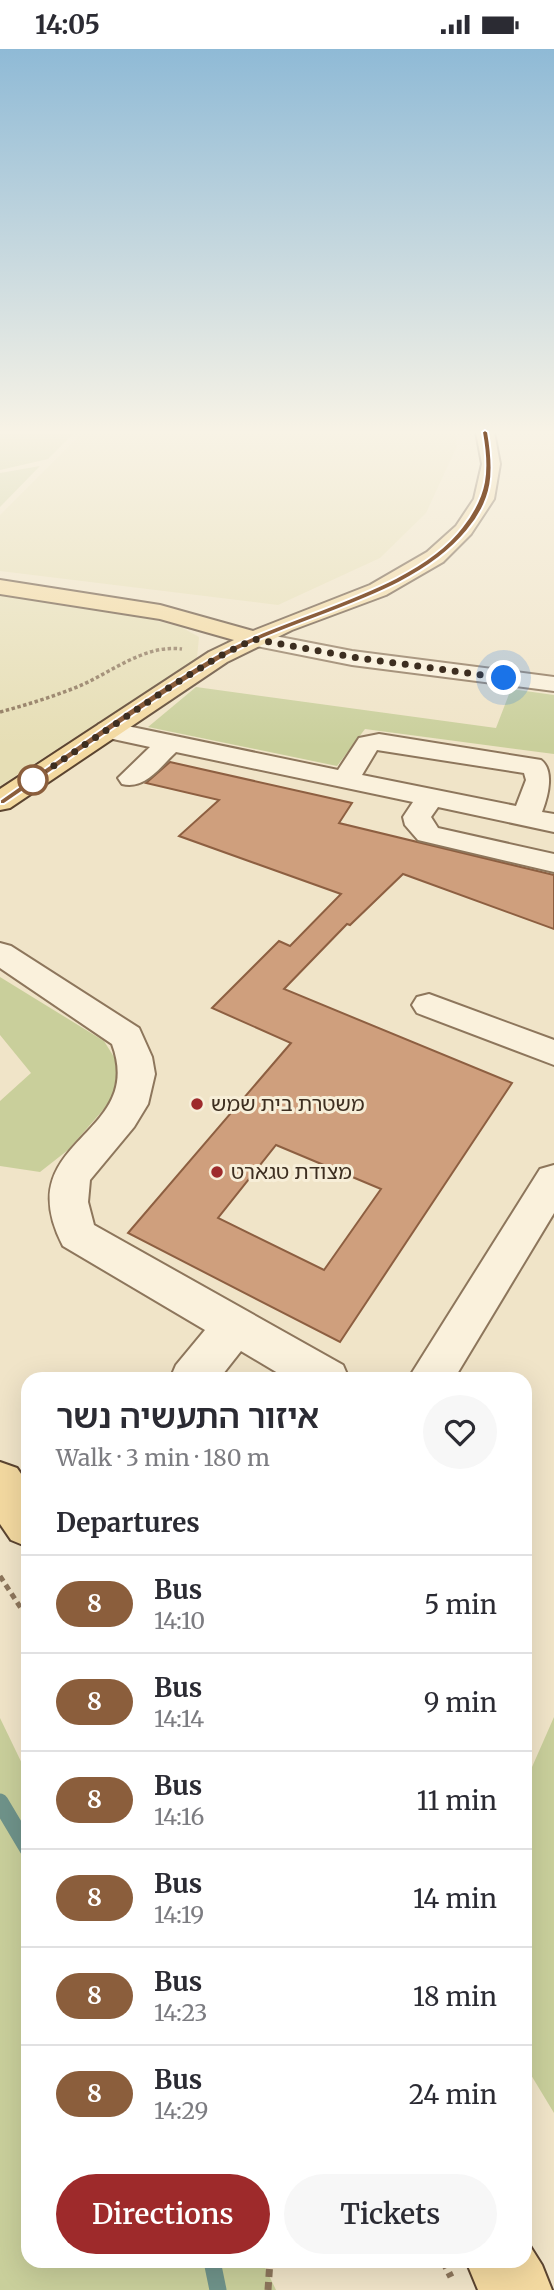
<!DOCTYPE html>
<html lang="en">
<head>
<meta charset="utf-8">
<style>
	:root { --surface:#fff; --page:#f7f7f7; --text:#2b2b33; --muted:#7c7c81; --line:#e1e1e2; --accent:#9e2a2b }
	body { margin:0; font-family:Merriweather,"Noto Sans Hebrew",serif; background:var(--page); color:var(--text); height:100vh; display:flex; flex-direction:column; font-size:26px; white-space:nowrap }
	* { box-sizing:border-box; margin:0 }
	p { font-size:23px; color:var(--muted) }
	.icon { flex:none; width:38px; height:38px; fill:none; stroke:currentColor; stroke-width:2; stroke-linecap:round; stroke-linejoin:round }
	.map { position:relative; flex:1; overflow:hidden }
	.sheet { position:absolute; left:21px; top:1323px; width:511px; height:896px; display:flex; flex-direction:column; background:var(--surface); border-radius:21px; box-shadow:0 7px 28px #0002 }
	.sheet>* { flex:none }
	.badge { padding:0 14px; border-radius:23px; font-size:24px; line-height:46px }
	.you { position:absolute; width:35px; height:35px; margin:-18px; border:5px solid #fff; border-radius:50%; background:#1a73e8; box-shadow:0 0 0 10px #1a73e833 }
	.map>.badge { position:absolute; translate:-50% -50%; box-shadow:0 0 0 4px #fff }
	h2 { padding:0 35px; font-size:26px; line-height:63px }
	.round { display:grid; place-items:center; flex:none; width:74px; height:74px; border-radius:37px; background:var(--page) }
	.head { display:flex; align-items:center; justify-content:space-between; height:119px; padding:0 35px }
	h1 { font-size:33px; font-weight:600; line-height:52px }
	.action { display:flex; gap:14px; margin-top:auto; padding:14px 35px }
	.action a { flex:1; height:80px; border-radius:42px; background:var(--accent); color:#fff; font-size:28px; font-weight:600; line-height:80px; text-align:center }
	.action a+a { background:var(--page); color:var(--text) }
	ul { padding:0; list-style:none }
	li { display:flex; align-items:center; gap:21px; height:98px; padding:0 35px; border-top:2px solid var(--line) }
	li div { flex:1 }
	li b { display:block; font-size:26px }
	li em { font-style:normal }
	li .badge { min-width:77px; font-weight:700; text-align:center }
	.status { display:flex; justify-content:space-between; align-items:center; height:49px; padding:0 35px; background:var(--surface); direction:ltr }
	.status svg { height:19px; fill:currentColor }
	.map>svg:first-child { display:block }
	.farmland { fill:#e6deb5 }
	.green { fill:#c9cf9b }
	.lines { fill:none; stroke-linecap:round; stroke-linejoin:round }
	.stream { stroke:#6f938a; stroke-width:17 }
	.building { fill:#cf9f7d; stroke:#8d5f41; stroke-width:2; fill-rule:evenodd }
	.minor-casing { stroke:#8d765c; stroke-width:4 }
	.major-casing { stroke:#5b4430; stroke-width:4 }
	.path-far2 { stroke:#8d765c; stroke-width:3.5; stroke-dasharray:3.5 2.5; stroke-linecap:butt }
	.path-far1 { stroke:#8d765c; stroke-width:5; stroke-dasharray:6 4.5; stroke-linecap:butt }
	.path { stroke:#8d765c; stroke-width:7; stroke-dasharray:8 5; stroke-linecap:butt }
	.minor { fill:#faf1dc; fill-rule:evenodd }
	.major { fill:#f3d9a0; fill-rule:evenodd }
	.line { fill:#8b5e3c; stroke:#fff; stroke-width:2 }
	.walk { stroke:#3d2e20; stroke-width:7; stroke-dasharray:0 12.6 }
	.stop-dot { fill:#fff; stroke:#8b5e3c; stroke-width:3.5 }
	.poi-dot { fill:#9e2a2b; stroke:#f7eed8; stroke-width:2.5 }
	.labels { text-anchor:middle; stroke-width:6; stroke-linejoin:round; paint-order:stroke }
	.poi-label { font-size:21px; fill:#3d2e20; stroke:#f7eed8; text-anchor:start }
</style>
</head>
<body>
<div class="status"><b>14:05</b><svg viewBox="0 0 49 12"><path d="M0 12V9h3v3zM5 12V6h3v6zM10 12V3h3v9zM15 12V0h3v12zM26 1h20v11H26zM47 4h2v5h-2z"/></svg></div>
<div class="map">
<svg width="554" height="2241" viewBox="0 0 554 2241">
	<rect width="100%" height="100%" fill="#f0e4c8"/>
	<!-- farmland -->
	<path class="farmland" d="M83,383H455L457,397L426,464L380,509L278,556L0,522V466Z
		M0,546L131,565L181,578L199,588L197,609L0,737Z"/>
	<!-- green -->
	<path class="green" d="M0,383H75L48,410L0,421Z
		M40,417L0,458V424Z
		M196,638L496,679L511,640L554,646V705L365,680L337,717L148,678Z
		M0,928L104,992L119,1016L121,1028L115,1046L103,1061L68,1101L40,1123L0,1117V1052L31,1024L0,986Z
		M554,1668V2064L525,2016V1734Z
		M0,1669L28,1727V2212H262L276,2241H0Z"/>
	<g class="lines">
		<!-- stream -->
		<path class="stream" d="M0,1753L28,1800
			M212,2212L218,2241"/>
	</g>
	<!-- building -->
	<path class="building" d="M170,713L352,754L339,774L554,826V880L403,825L350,876L347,875L284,940L512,1034L340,1293L128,1184L291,994L212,959L279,892L290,897L341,845L179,787L219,751L146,734ZM276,1096L381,1140L324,1221L218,1169Z"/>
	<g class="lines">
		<defs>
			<path id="minor" d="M254,583L352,602L554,628V642L352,616L246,595L242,590L246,585Z
				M108,673L338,721L359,689L379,685L541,711C554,721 549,745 542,763L554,765V783L438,758L431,768L438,779L554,805V823L418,791L405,776L403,768L413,753L176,703C160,718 145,741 122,735L118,729L150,698L99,687L95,681L99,675ZM377,701L524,724L526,731L516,757L362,726Z
				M0,894L11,897L139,979L152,1008L155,1025L148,1055L134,1078L90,1131L88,1153L94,1176L343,1316L349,1330H288L241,1302L219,1330H170L176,1316L205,1281L63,1197C7,1089 147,1089 112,995L0,919Z
				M429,945L554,991V1016L417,964L412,956L417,948Z
				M554,1116V1164L454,1330H408L540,1120Z"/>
			<path id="major" d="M476,383H494L500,415L494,450L471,485L443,513L386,546L292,581L227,613L10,759L0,761V740L209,603L234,591L160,570L0,545V531L160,556L253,582L370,536L427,503L456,477L474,450L482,415Z
				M0,1413L17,1419L28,1435V1498L11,1491L0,1475Z
				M525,2189L542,2216L552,2241H478L466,2212H525Z"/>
		</defs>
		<!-- minor casing -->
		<use href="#minor" class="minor-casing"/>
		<!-- major casing -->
		<use href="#major" class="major-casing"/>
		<!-- path-far2 -->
		<path class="path-far2" d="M0,663C26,656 52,648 77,638C111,624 144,595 182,600"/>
		<!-- path-far1 -->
		<path class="path-far1" d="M0,1527L28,1570"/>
		<!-- path -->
		<path class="path" d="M443,2212L451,2228
			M268,2241L270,2212"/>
		<!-- minor -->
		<use href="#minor" class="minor"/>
		<!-- major -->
		<use href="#major" class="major"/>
	</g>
	<!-- sky -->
	<linearGradient id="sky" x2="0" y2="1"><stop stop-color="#8fbad6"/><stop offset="0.55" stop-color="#f8f3e6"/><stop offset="1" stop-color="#f8f3e6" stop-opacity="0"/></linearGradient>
	<rect width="554" height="697" fill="url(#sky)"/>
	<!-- line -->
	<path class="line" d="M485,381L488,383C495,423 494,450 467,482C410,551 295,566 220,611C146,655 75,707 4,755H0V751C69,703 139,651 214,607C285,565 413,543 462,478C487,446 489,422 482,383Z"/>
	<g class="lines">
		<!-- walk -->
		<path class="walk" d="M33,731L170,638L218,608L254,590L352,608L504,629"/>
	</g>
	<!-- markers -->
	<circle class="stop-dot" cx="33" cy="731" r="14"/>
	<g class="poi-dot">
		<circle cx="197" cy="1055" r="7"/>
		<circle cx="217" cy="1123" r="7"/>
	</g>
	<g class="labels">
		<!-- poi labels -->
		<g class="poi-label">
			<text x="211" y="1062">משטרת בית שמש</text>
			<text x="231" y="1130">מצודת טגארט</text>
		</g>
	</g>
</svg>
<div class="you" style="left:504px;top:629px"></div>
<section class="sheet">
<div class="head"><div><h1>איזור התעשיה נשר</h1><p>Walk · 3 min · 180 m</p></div><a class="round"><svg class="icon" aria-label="heart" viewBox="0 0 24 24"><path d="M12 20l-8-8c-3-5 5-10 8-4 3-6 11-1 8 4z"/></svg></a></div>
<h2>Departures</h2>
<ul>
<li><span class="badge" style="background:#8b5e3c;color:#fff">8</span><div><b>Bus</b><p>14:10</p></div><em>5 min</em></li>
<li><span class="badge" style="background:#8b5e3c;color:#fff">8</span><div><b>Bus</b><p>14:14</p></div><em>9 min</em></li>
<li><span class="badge" style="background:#8b5e3c;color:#fff">8</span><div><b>Bus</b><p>14:16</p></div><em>11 min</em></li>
<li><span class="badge" style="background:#8b5e3c;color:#fff">8</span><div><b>Bus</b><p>14:19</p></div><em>14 min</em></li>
<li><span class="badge" style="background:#8b5e3c;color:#fff">8</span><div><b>Bus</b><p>14:23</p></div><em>18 min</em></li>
<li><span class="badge" style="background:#8b5e3c;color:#fff">8</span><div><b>Bus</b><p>14:29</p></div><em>24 min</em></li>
</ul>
<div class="action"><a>Directions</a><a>Tickets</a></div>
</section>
</div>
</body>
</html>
